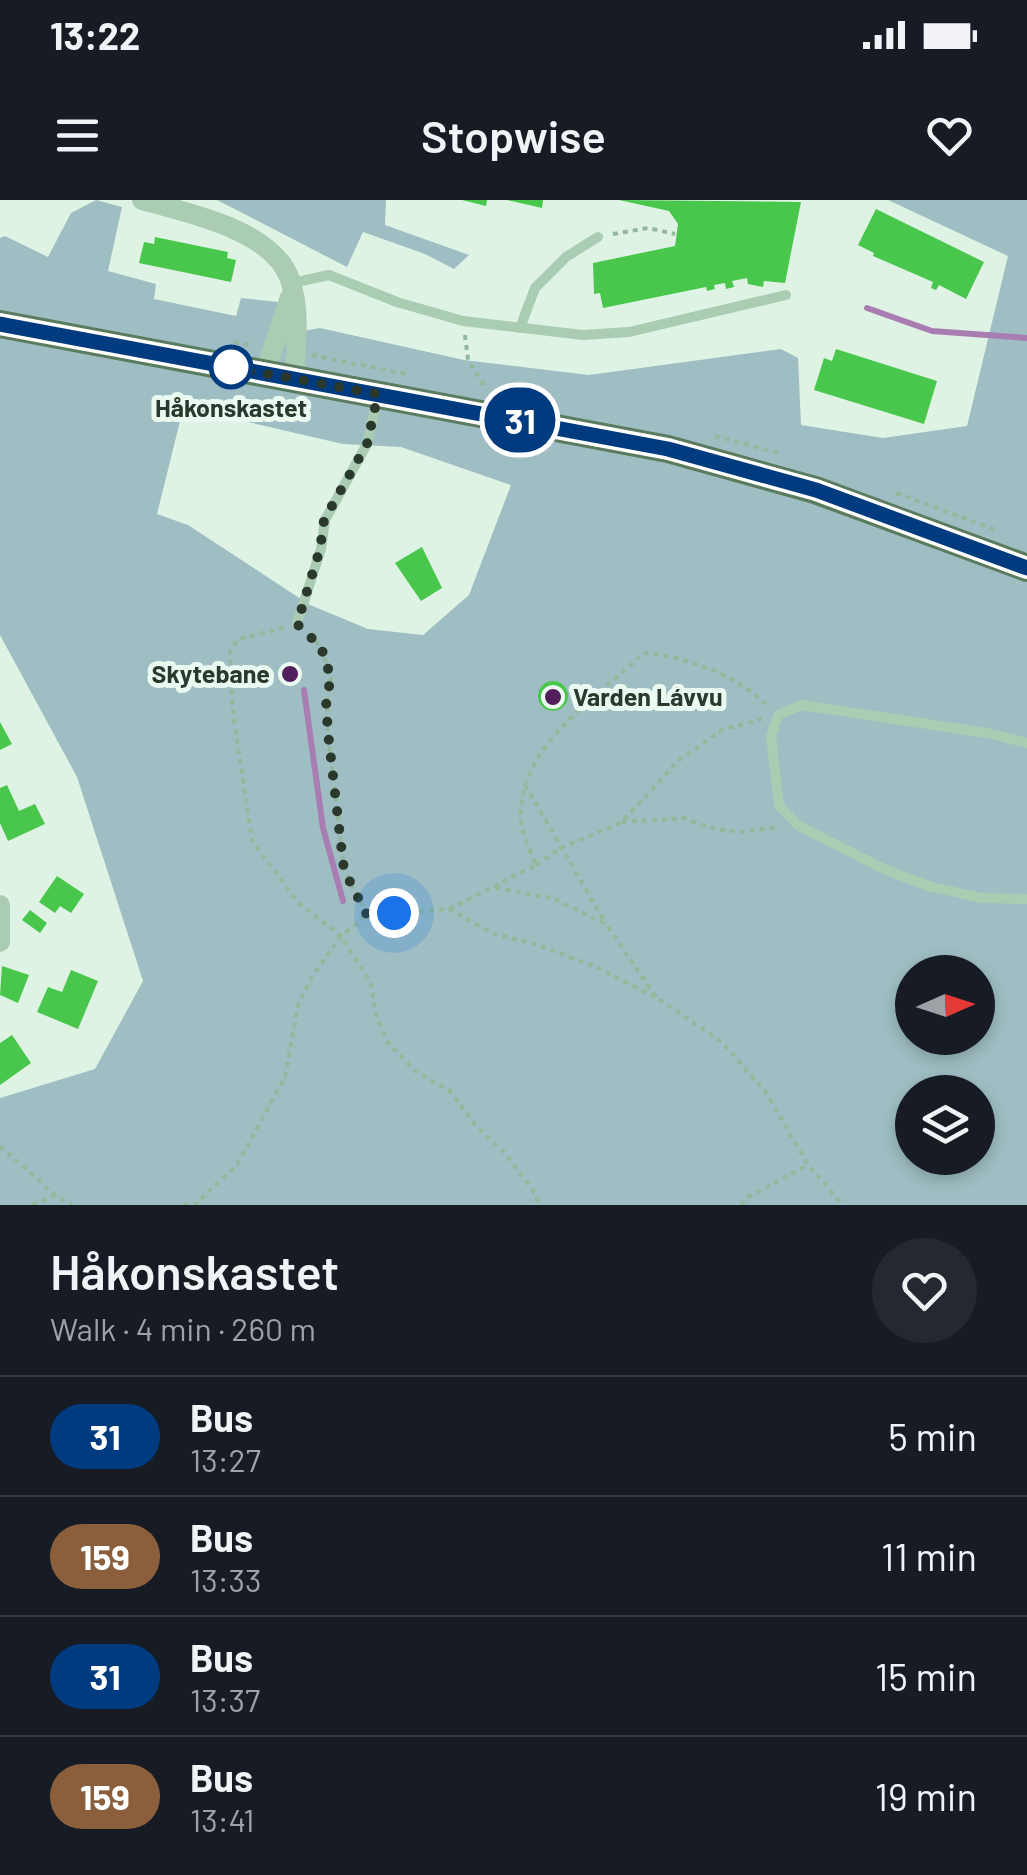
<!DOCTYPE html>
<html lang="en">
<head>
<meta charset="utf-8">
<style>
	:root { --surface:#171b24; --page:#242831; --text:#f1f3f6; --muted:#9ea1a6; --line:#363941 }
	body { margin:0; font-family:Barlow,sans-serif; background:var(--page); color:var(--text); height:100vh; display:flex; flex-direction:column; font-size:38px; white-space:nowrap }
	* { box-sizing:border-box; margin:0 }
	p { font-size:32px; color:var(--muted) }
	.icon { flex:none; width:55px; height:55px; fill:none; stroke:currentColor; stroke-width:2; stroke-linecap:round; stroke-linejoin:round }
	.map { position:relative; height:1005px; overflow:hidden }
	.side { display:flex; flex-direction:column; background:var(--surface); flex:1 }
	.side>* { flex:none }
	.badge { padding:0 20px; border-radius:32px; font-size:35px; line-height:65px }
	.needle { width:65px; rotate:87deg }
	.controls { position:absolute; left:895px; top:755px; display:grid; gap:20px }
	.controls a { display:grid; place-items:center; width:100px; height:100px; border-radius:50%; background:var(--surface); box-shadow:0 5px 15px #0003; font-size:50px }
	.you { position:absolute; width:50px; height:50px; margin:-25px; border:8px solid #fff; border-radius:50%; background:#1a73e8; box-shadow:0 0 0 15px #1a73e833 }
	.map>.badge { position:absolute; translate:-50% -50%; box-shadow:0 0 0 5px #fff }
	.round { display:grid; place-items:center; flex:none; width:105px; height:105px; border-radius:52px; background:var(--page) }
	.head { display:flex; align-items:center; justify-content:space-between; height:170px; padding:0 50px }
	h1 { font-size:48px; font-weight:600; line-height:75px }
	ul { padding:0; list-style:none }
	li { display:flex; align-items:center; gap:30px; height:120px; padding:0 50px; border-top:2px solid var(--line) }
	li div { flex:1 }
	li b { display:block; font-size:38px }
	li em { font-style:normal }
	li .badge { min-width:110px; font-weight:700; text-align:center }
	.status { display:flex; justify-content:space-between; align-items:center; height:70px; padding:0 50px; background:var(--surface); direction:ltr }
	.status svg { height:28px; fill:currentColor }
	header { display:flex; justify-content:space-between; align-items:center; height:130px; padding:0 50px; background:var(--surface); font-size:45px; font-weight:600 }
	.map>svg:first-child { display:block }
	.green { fill:#9ebec3; fill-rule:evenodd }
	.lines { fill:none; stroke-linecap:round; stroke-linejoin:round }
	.stream { stroke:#a87db1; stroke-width:6 }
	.building { fill:#49c74d }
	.path { stroke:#94b89c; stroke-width:4; stroke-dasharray:5 5; stroke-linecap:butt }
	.service { stroke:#aaccb2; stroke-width:10 }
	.minor { stroke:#aaccb2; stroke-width:20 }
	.primary { stroke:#5b7b5f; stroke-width:28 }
	.line-casing { stroke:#fff; stroke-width:22 }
	.line { stroke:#003b80; stroke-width:15 }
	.walk { stroke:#2a392b; stroke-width:10; stroke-dasharray:0 18 }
	.stop-dot { fill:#fff; stroke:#003b80; stroke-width:5 }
	.poi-dot { fill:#521e5b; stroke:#ebfaf0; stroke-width:4 }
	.labels { text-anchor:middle; stroke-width:10; stroke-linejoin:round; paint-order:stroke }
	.stop-label { font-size:25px; font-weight:bold; fill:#2a392b; stroke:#ebfaf0 }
	.poi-label { font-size:25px; font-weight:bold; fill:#2a392b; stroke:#ebfaf0; text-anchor:end }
</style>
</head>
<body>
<div class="status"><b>13:22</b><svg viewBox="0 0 49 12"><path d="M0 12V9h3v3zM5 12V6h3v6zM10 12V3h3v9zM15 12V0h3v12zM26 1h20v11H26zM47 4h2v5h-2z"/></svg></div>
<header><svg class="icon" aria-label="menu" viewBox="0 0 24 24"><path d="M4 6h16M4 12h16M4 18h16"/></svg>Stopwise<svg class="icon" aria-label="heart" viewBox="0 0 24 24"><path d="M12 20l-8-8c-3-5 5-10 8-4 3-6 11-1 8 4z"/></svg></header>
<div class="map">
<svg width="1027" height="1005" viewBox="0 0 1027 1005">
	<rect width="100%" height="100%" fill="#dff3e5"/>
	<!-- green -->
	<path class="green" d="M96,0L122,7L108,71L156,84L154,99L236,116L241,98L278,102L269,137L320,128L464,160L589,175L781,149L798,158L801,225L883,238L967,226L1008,56L888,0H1027V1005H0V898L95,869L143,781L77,577L0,435V38L5,36L48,57L71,13ZM182,213L248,222L343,244L401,247L511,285L469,395L423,435L368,429L310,405L188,325L157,314ZM912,772H978V838H912ZM912,892H978V958H912Z
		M217,0H386L385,25L469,55L454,69L425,54L363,32L347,67Z"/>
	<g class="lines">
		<!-- stream -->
		<path class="stream" d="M867,108L932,131L1027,138
			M304,490L323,628L343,701"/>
	</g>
	<!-- building -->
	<path class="building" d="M462,0H487L486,6Z
		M507,0H543L542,8Z
		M619,0L801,2L785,83L764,81L763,87L748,84L747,78L732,81L734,87L726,89L725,83L714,85L715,89L707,91L706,87L603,108L600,93L594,94L593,63L675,46L678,24L669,11Z
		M876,9L984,62L966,99L939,85L936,90L931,88L933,82L873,56L874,53L858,45Z
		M155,37L228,52L227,58L236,60L231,82L139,63L144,42L154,44Z
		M836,149L937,181L924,224L814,190L824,158L832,161Z
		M422,347L442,388L421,401L395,363Z
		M538 496a15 15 0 1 1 30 0a15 15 0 1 1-30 0Z
		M0,522L12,544L0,550Z
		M7,585L19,611L35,604L45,624L8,641L0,623V588Z
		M57,676L84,694L71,713L60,706L55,713L39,702Z
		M30,710L47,723L40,733L22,720Z
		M2,766L29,775L18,803L0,795Z
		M71,770L98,781L78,829L37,812L48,787L62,792Z
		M12,835L31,863L0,885V843Z"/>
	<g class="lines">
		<!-- path -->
		<path class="path" d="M613,34L648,28L675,34
			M465,135L468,160L487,190
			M234,142L254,145
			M312,155L406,174
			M715,236L778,253
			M896,293L999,331
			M284,428L238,439L230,452L233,513L252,641L299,704L341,736L371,784L376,815L387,842L415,871L450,891L476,926L504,952L537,996V1005
			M308,434L321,447L331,478L327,500L328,533L344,670L367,715
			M525,585L606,724
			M622,622L683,618L711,628L740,632L780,627
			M536,665L561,648L622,622L678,561L722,530L762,519
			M496,688L552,698L606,724L656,797
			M449,709L536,665C531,651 522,635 521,621C517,545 596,499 644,453C689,457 736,475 769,507
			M0,946L55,995L72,1005
			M32,1005L55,995
			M183,1005L196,1004L238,963L285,877L298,806L311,778L341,736L367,715L449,709L492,733L538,745L596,767L657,798L722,842L767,894L808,965L843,1005
			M741,1005L748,997L808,965"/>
		<!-- service -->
		<path class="service" d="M292,83L329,75L397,102L463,121L583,135L629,132L786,95
			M520,128L535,88L566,57L598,37
			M297,423L321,349L325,320L367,244L378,195
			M1027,543L987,533L802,505L778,515L771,536L779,606L799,626L886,670L929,686L981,698L1027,699"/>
		<!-- minor -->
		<path class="minor" d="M142,0C187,13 270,29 289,77C301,108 296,146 294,178
			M265,173L290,97
			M0,705V742"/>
		<!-- primary -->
		<path class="primary" d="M0,124L668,249L815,290L1027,368"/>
	</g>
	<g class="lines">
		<defs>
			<path id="line" d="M0,124L668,249L816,290L1027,368"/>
		</defs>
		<!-- line casing -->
		<use href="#line" class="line-casing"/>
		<!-- line -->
		<use href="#line" class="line"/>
		<!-- walk -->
		<path class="walk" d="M231,167L223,166L378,194L367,244L324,320L320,349L297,424L321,447L331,478L326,500L328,533L344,670L367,715L394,713"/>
	</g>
	<!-- markers -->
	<circle class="stop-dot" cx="231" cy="167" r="20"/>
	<g class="poi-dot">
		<circle cx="290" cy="474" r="10"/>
		<circle cx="553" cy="497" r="10"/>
	</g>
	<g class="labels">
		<!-- stop labels -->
		<g class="stop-label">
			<text x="231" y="217">Håkonskastet</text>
		</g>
		<!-- poi labels -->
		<g class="poi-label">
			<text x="270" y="483">Skytebane</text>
			<text x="573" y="506" text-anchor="start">Varden Lávvu</text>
		</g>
	</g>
</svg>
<div class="controls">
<a><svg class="needle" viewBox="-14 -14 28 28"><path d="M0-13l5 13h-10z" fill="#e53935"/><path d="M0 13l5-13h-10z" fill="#9ea1a6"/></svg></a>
<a><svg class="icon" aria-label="layers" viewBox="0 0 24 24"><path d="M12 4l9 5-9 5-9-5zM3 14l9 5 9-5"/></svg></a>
</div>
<div class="you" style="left:394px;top:713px"></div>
<b class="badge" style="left:520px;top:220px;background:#003b80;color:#fff">31</b>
</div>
<section class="side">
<div class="head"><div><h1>Håkonskastet</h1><p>Walk · 4 min · 260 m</p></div><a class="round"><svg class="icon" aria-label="heart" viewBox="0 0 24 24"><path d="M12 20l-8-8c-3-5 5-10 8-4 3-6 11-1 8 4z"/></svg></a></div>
<ul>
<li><span class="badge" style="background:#003b80;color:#fff">31</span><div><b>Bus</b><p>13:27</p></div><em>5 min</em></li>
<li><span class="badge" style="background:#8b5e3c;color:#fff">159</span><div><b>Bus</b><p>13:33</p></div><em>11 min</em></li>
<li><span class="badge" style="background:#003b80;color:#fff">31</span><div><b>Bus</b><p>13:37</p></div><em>15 min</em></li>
<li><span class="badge" style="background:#8b5e3c;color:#fff">159</span><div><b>Bus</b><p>13:41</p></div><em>19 min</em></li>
</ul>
</section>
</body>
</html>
